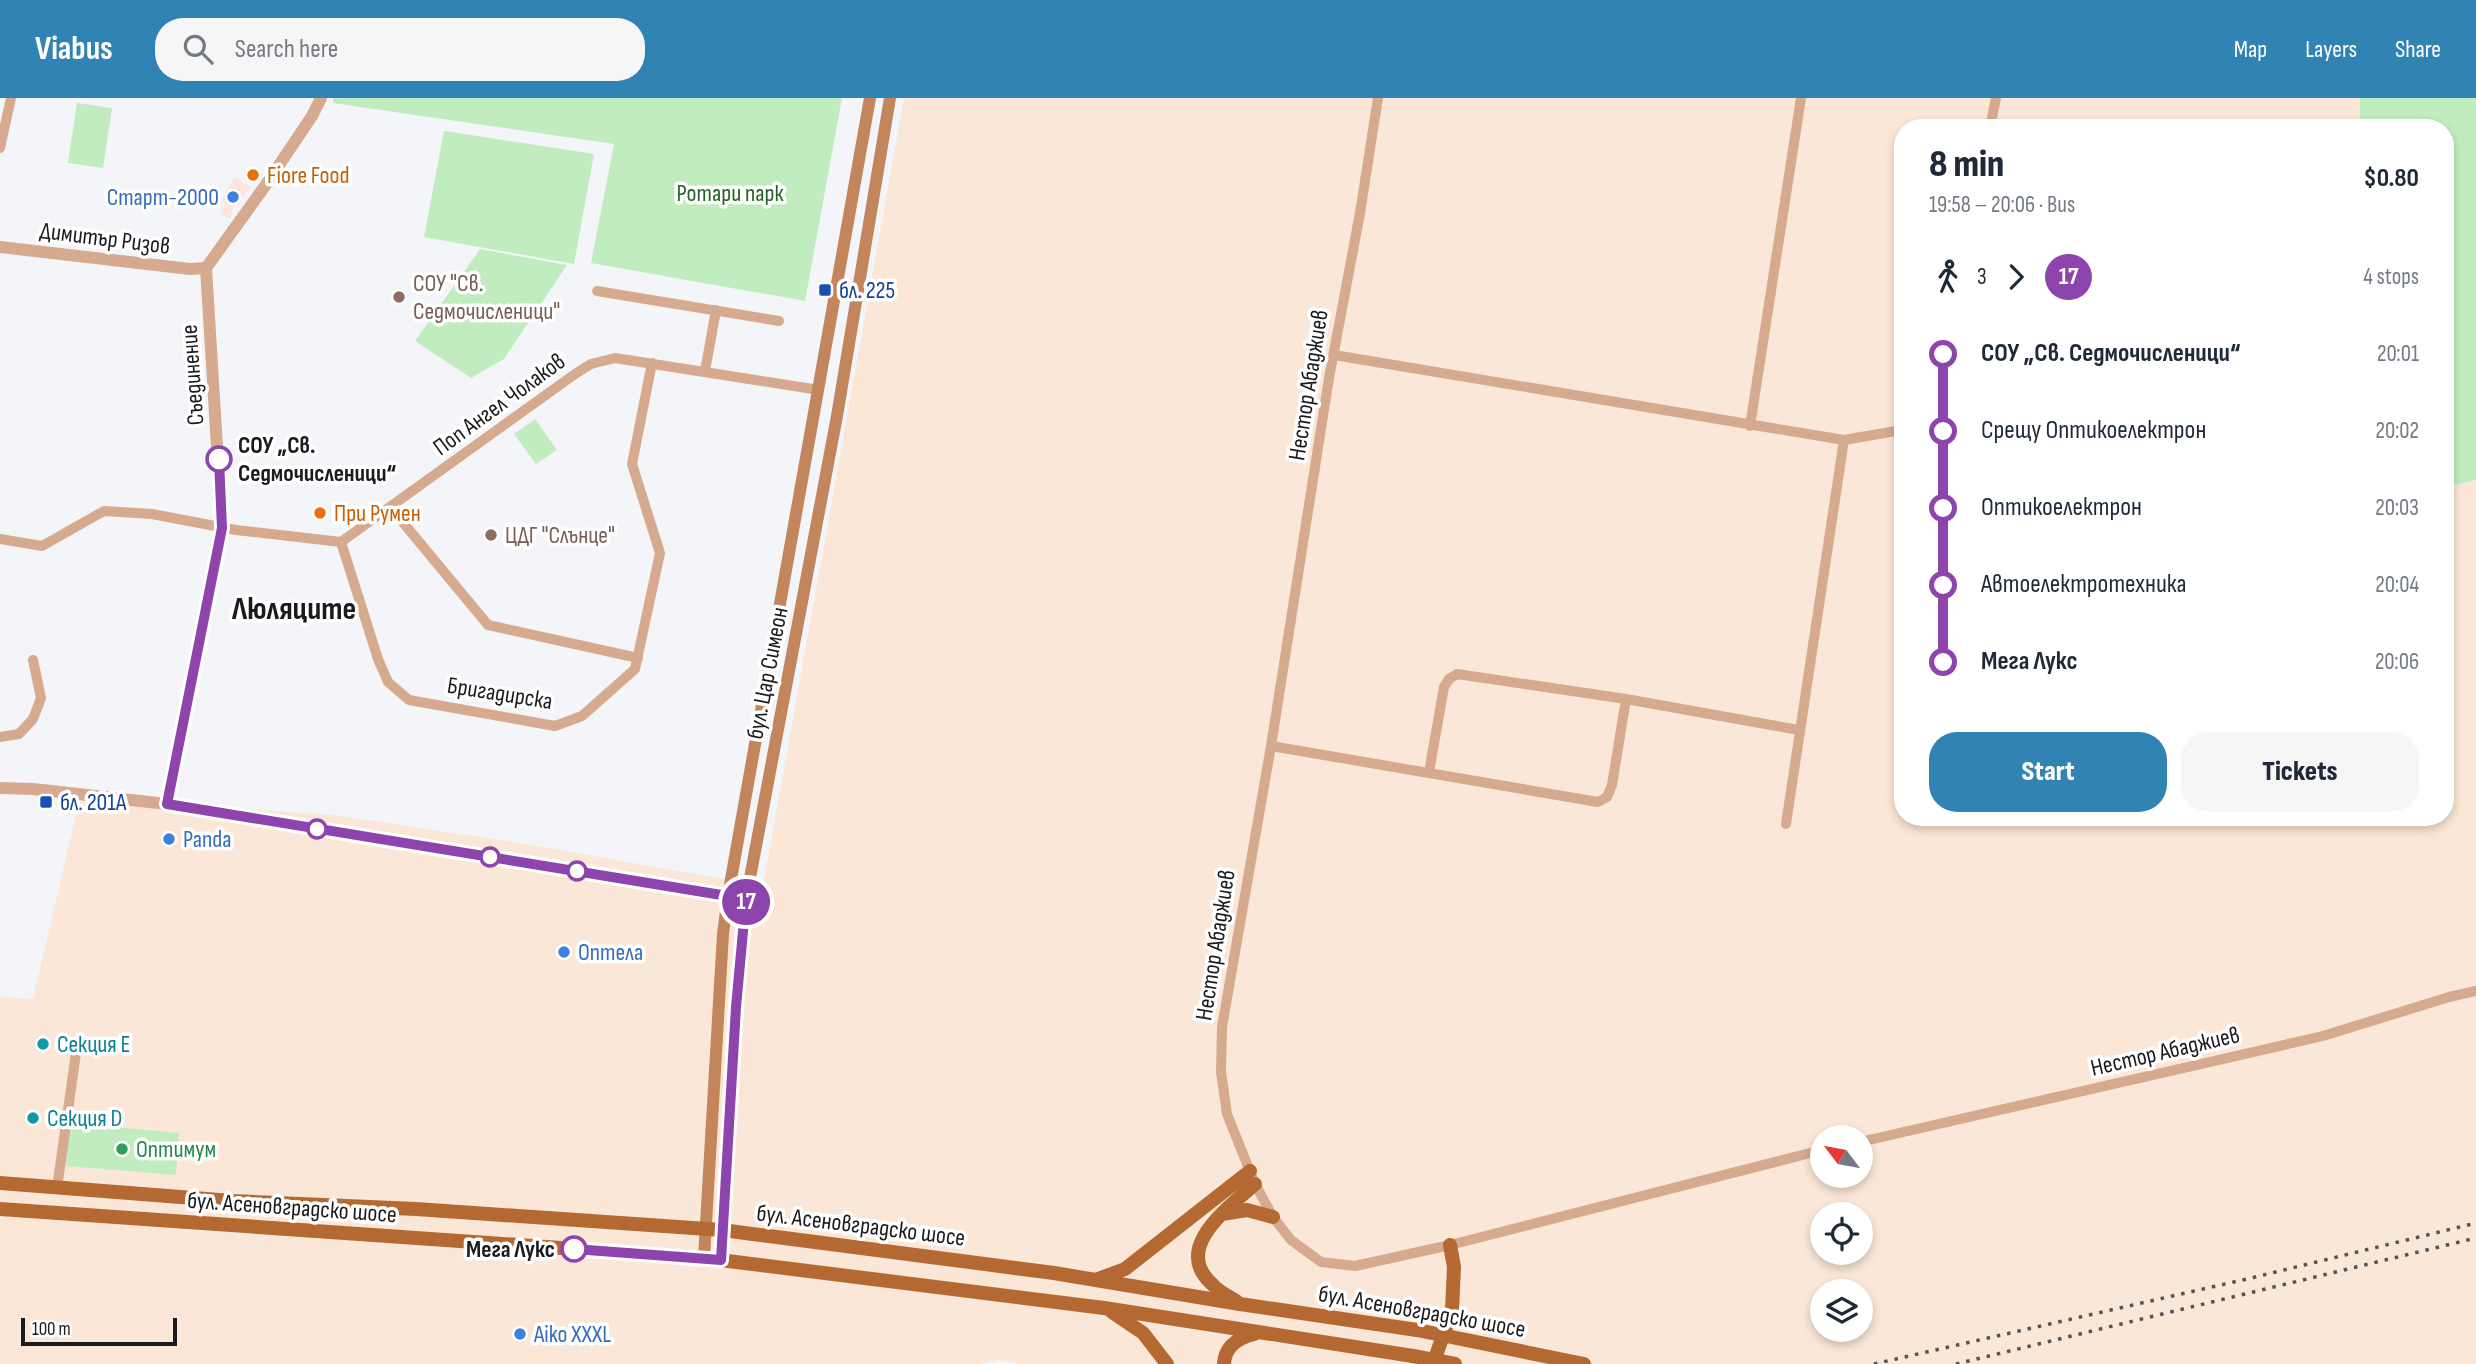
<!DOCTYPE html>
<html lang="en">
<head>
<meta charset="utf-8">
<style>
	:root { --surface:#fff; --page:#f6f6f7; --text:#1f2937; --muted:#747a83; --accent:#3183b4 }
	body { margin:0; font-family:"Sofia Sans Condensed",sans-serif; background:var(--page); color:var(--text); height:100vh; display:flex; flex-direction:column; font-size:26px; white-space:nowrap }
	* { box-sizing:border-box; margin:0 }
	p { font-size:23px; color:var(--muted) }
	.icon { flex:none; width:38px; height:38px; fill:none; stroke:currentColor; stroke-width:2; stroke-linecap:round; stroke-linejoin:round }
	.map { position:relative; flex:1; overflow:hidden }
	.details { position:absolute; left:1894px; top:21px; width:560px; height:707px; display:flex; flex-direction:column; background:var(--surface); border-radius:28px; box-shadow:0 4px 10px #0003 }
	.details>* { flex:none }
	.badge { padding:0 14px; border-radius:23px; font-size:24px; line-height:46px }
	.needle { width:46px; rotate:302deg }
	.controls { position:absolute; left:1810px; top:1027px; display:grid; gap:14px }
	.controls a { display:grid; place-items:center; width:63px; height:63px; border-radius:50%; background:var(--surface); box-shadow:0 4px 10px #0003; font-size:35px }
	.scale { position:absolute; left:21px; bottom:18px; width:156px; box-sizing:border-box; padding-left:7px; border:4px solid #1b1b1d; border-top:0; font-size:19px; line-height:24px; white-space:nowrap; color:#1b1b1d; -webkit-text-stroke:5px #fff; paint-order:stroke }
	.map>.badge { position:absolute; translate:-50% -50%; box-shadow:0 0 0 4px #fff }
	.legs { display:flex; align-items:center; gap:10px; height:77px; padding:0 35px; font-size:23px }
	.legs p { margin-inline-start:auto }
	.overview { display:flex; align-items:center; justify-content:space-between; height:119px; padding:0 35px }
	h1 { font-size:38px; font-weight:800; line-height:52px }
	.primary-button { display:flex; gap:14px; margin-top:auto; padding:14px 35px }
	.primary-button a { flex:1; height:80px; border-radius:28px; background:var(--accent); color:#fff; font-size:28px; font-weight:800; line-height:80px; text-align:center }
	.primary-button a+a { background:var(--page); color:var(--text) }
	ul { padding:0 35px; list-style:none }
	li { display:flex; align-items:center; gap:24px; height:77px; font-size:26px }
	li i { display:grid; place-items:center; width:10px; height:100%; margin:0 9px; background:currentColor }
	li i::after { content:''; width:18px; height:18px; margin:-9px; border:5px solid; border-radius:50%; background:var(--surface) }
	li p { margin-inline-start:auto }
	li:first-child i { background:linear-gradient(#0000 50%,currentColor 0) }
	li:last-child i { background:linear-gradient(currentColor 50%,#0000 0) }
	header { display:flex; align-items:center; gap:42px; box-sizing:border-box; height:98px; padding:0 35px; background:var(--accent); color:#fff }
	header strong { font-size:33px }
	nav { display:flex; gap:38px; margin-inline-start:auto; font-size:24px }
	.search { width:490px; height:63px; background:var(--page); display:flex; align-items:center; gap:18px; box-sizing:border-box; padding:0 24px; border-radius:28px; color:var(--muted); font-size:26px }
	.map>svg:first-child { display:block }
	.commercial { fill:#ffe4e0 }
	.industrial { fill:#fae7d7; fill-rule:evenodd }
	.green { fill:#c0ecbf }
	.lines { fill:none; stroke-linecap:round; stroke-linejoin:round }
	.minor { stroke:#d5aa8f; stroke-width:10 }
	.tertiary { stroke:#d5aa8f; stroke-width:12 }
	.secondary { stroke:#c3855c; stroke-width:12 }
	.primary { stroke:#b46933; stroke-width:14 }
	.rail { stroke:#535456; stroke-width:3.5; stroke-dasharray:3.5 7; stroke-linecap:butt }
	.primary-bridge { stroke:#b46933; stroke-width:14 }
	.line-1-casing { stroke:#fff; stroke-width:16 }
	.line-1 { stroke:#8e44ad; stroke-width:10 }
	.food-dot { fill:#e8710a; stroke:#fff; stroke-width:2.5 }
	.shop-dot { fill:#3f7fe0; stroke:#fff; stroke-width:2.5 }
	.transit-dot { fill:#1a4fb4; stroke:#fff; stroke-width:2.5 }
	.education-dot { fill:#8d6e63; stroke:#fff; stroke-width:2.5 }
	.stop-1-dot { fill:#fff; stroke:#8e44ad; stroke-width:3.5 }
	.culture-dot { fill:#0f9aa8; stroke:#fff; stroke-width:2.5 }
	.leisure-dot { fill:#2e9e5b; stroke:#fff; stroke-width:2.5 }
	.labels { text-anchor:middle; stroke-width:7; stroke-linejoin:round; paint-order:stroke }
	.food-label { font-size:24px; fill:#c56008; stroke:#fff; text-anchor:start }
	.park-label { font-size:24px; fill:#235f26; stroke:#fff }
	.shop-label { font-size:24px; fill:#366cbe; stroke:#fff; text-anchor:start }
	.street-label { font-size:24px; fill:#1b1b1d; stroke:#fff }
	.education-label { font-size:24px; fill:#785e54; stroke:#fff; text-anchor:start }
	.transit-label { font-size:24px; fill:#164399; stroke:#fff; text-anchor:start }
	.stop-label { font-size:24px; font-weight:bold; fill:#1b1b1d; stroke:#fff; text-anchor:start }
	.culture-label { font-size:24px; fill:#0d838f; stroke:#fff; text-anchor:start }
	.leisure-label { font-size:24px; fill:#27864d; stroke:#fff; text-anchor:start }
	.district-label { font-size:32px; font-weight:bold; fill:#1b1b1d; stroke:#fff }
</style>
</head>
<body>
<header>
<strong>Viabus</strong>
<div class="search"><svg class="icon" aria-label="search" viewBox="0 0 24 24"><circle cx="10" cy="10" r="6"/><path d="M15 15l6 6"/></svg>Search here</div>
<nav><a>Map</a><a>Layers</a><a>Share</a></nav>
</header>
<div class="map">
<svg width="2476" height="1266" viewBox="0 0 2476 1266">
	<rect width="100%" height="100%" fill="#f3f5f9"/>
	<!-- commercial -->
	<path class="commercial" d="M234,79L250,89L238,107H234L230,120L221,118L225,105L221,103Z"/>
	<!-- industrial -->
	<path class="industrial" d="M904,0H2360V30H1902V719H2445V389L2476,382V1266H1021L999,1262L981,1266H0V899L33,901L79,704H139L335,717L531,747L763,788ZM1822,1040H1860V1078H1822ZM1822,1116H1860V1155H1822ZM1822,1194H1860V1232H1822Z"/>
	<!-- green -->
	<path class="green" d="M333,0H842L805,203L591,165L614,46L333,5Z
		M2360,0H2476V382L2445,389V30H2360Z
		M77,5L112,10L103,70L68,65Z
		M444,33L594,56L574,166L424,139Z
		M480,151L567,167L504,261L471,280L415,243Z
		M535,321L557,352L536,366L514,336Z
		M69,1025L179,1035L176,1077L66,1068Z"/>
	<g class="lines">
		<!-- minor -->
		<path class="minor" d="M1378,0L1360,115L1329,280L1271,648L1222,929L1221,974L1227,1016L1255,1086L1273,1119L1291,1142L1321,1164L1355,1168L1450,1147L1822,1052
			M1990,30L1996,0
			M0,50L11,0
			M597,193L779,223
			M1334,257L1844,342L1902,332
			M705,273L716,212
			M1750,328L1801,0
			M391,410L488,527L638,560
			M0,441L42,448L104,413L152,416L236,432L341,444L575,276L591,266L615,260L819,292
			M341,444L378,561L388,584L409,602L555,628L582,618L635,571L660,455L632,366L652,265
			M0,639L19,636L33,621L41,600L33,562
			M1271,648L1598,704L1607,699L1612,687L1626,601
			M1429,674L1444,589L1449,581L1457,576L1626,601L1799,632
			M1786,726L1844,342
			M1860,1044L2323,938L2449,899L2476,893
			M57,1090L76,955"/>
		<!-- tertiary -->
		<path class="tertiary" d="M0,149L190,171L206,170
			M0,690L33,691L167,706L746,801
			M167,706L222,430L206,170L265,88L312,18L321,0"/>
		<!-- secondary -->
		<path class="secondary" d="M704,1160L723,836L728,798L870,0
			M721,1162L736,909L746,801L837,318L890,0"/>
		<!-- primary -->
		<path class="primary" d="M0,1085L232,1103L416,1111L722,1132L1054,1175L1240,1206L1417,1232
			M0,1111L704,1160L1104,1210L1413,1258
			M1222,1116L1247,1112L1273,1119
			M1098,1181L1125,1171L1250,1073
			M1236,1203C1228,1198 1219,1194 1213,1187C1171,1150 1228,1110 1255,1086
			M1112,1214L1143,1235L1167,1266
			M1224,1266C1225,1248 1238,1240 1254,1236
			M1433,1266L1452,1212L1454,1169L1450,1147"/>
		<!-- rail -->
		<path class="rail" d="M1874,1266L2247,1181L2476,1125
			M1956,1266L2476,1140"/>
		<!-- primary-bridge -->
		<path class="primary-bridge" d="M1417,1232L1584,1266
			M1413,1258L1455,1266"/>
	</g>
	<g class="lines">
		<defs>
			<path id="line-1" d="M219,361L222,430L167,706L746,801L736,909L721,1162L574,1151"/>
		</defs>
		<!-- line-1 casing -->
		<use href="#line-1" class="line-1-casing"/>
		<!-- line-1 -->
		<use href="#line-1" class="line-1"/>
	</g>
	<!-- markers -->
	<g class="food-dot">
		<circle cx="253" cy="77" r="7"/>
		<circle cx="320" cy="415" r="7"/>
	</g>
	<g class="shop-dot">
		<circle cx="233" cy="99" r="7"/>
		<circle cx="169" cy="741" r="7"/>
		<circle cx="564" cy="854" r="7"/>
		<circle cx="520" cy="1236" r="7"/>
	</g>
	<g class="transit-dot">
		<rect x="818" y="185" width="14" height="14" rx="3.5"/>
		<rect x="39" y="697" width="14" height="14" rx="3.5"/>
	</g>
	<g class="education-dot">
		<circle cx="399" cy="199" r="7"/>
		<circle cx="491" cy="437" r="7"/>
	</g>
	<g class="stop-1-dot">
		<circle cx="219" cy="361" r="12"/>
		<circle cx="317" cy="731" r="9"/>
		<circle cx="490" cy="759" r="9"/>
		<circle cx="577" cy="773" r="9"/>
		<circle cx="574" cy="1151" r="12"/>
	</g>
	<g class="culture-dot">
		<circle cx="43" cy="946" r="7"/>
		<circle cx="33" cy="1020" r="7"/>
	</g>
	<circle class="leisure-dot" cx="122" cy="1051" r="7"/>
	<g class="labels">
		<!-- food labels -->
		<g class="food-label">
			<text x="267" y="85">Fiore Food</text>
			<text x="334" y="423">При Румен</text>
		</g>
		<!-- park labels -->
		<g class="park-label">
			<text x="730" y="103">Ротари парк</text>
		</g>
		<!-- shop labels -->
		<g class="shop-label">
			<text x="219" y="107" text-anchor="end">Старт-2000</text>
			<text x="183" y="749">Panda</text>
			<text x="578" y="862">Оптела</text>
			<text x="534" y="1244">Aiko XXXL</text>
		</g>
		<!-- street labels -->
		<g class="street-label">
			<text transform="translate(105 140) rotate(7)" y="8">Димитър Ризов</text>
			<text transform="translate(192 277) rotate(-94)" y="8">Съединение</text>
			<text transform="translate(1308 287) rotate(-81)" y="8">Нестор Абаджиев</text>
			<text transform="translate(499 306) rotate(-36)" y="8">Поп Ангел Чолаков</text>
			<text transform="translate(767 575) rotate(-79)" y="8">бул. Цар Симеон</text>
			<text transform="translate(500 595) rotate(9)" y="8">Бригадирска</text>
			<text transform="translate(1215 847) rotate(-81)" y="8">Нестор Абаджиев</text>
			<text transform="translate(2165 953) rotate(-13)" y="8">Нестор Абаджиев</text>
			<text transform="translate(292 1109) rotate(4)" y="8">бул. Асеновградско шосе</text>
			<text transform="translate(861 1127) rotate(7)" y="8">бул. Асеновградско шосе</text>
			<text transform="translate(1422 1213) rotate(10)" y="8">бул. Асеновградско шосе</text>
		</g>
		<!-- education labels -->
		<g class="education-label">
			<text x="413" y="193">СОУ "Св.<tspan x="413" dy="28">Седмочисленици"</tspan></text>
			<text x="505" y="445">ЦДГ "Слънце"</text>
		</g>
		<!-- transit labels -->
		<g class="transit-label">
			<text x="839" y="200">бл. 225</text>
			<text x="60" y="712">бл. 201А</text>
		</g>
		<!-- stop labels -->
		<g class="stop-label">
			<text x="238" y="355">СОУ „Св.<tspan x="238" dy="28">Седмочисленици“</tspan></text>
			<text x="555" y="1159" text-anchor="end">Мега Лукс</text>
		</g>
		<!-- culture labels -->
		<g class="culture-label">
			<text x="57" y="954">Секция E</text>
			<text x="47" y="1028">Секция D</text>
		</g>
		<!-- leisure labels -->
		<g class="leisure-label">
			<text x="136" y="1059">Оптимум</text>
		</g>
		<!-- district labels -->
		<g class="district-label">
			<text x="294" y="521">Люляците</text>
		</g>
	</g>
</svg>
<div class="controls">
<a><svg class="needle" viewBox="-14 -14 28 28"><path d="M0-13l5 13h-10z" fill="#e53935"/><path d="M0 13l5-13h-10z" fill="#747a83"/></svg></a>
<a><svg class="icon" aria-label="locate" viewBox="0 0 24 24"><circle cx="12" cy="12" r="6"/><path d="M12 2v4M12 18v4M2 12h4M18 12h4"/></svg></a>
<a><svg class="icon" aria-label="layers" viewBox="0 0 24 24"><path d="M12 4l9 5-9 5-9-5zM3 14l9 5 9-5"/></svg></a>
</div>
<div class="scale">100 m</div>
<b class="badge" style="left:746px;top:804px;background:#8e44ad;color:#fff">17</b>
<section class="details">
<div class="overview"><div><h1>8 min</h1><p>19:58 – 20:06 · Bus</p></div><b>$0.80</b></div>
<div class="legs"><svg class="icon" aria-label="walk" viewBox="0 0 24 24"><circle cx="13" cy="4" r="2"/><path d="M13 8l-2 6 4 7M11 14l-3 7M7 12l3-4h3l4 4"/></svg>3<svg class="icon" aria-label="forward" viewBox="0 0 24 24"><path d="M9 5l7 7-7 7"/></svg><b class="badge" style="background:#8e44ad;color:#fff">17</b><p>4 stops</p></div>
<ul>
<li><i style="color:#8e44ad"></i><b>СОУ „Св. Седмочисленици“</b><p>20:01</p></li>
<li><i style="color:#8e44ad"></i><span>Срещу Оптикоелектрон</span><p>20:02</p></li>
<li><i style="color:#8e44ad"></i><span>Оптикоелектрон</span><p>20:03</p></li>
<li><i style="color:#8e44ad"></i><span>Автоелектротехника</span><p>20:04</p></li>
<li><i style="color:#8e44ad"></i><b>Мега Лукс</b><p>20:06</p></li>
</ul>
<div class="primary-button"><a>Start</a><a>Tickets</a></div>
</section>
</div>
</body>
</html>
